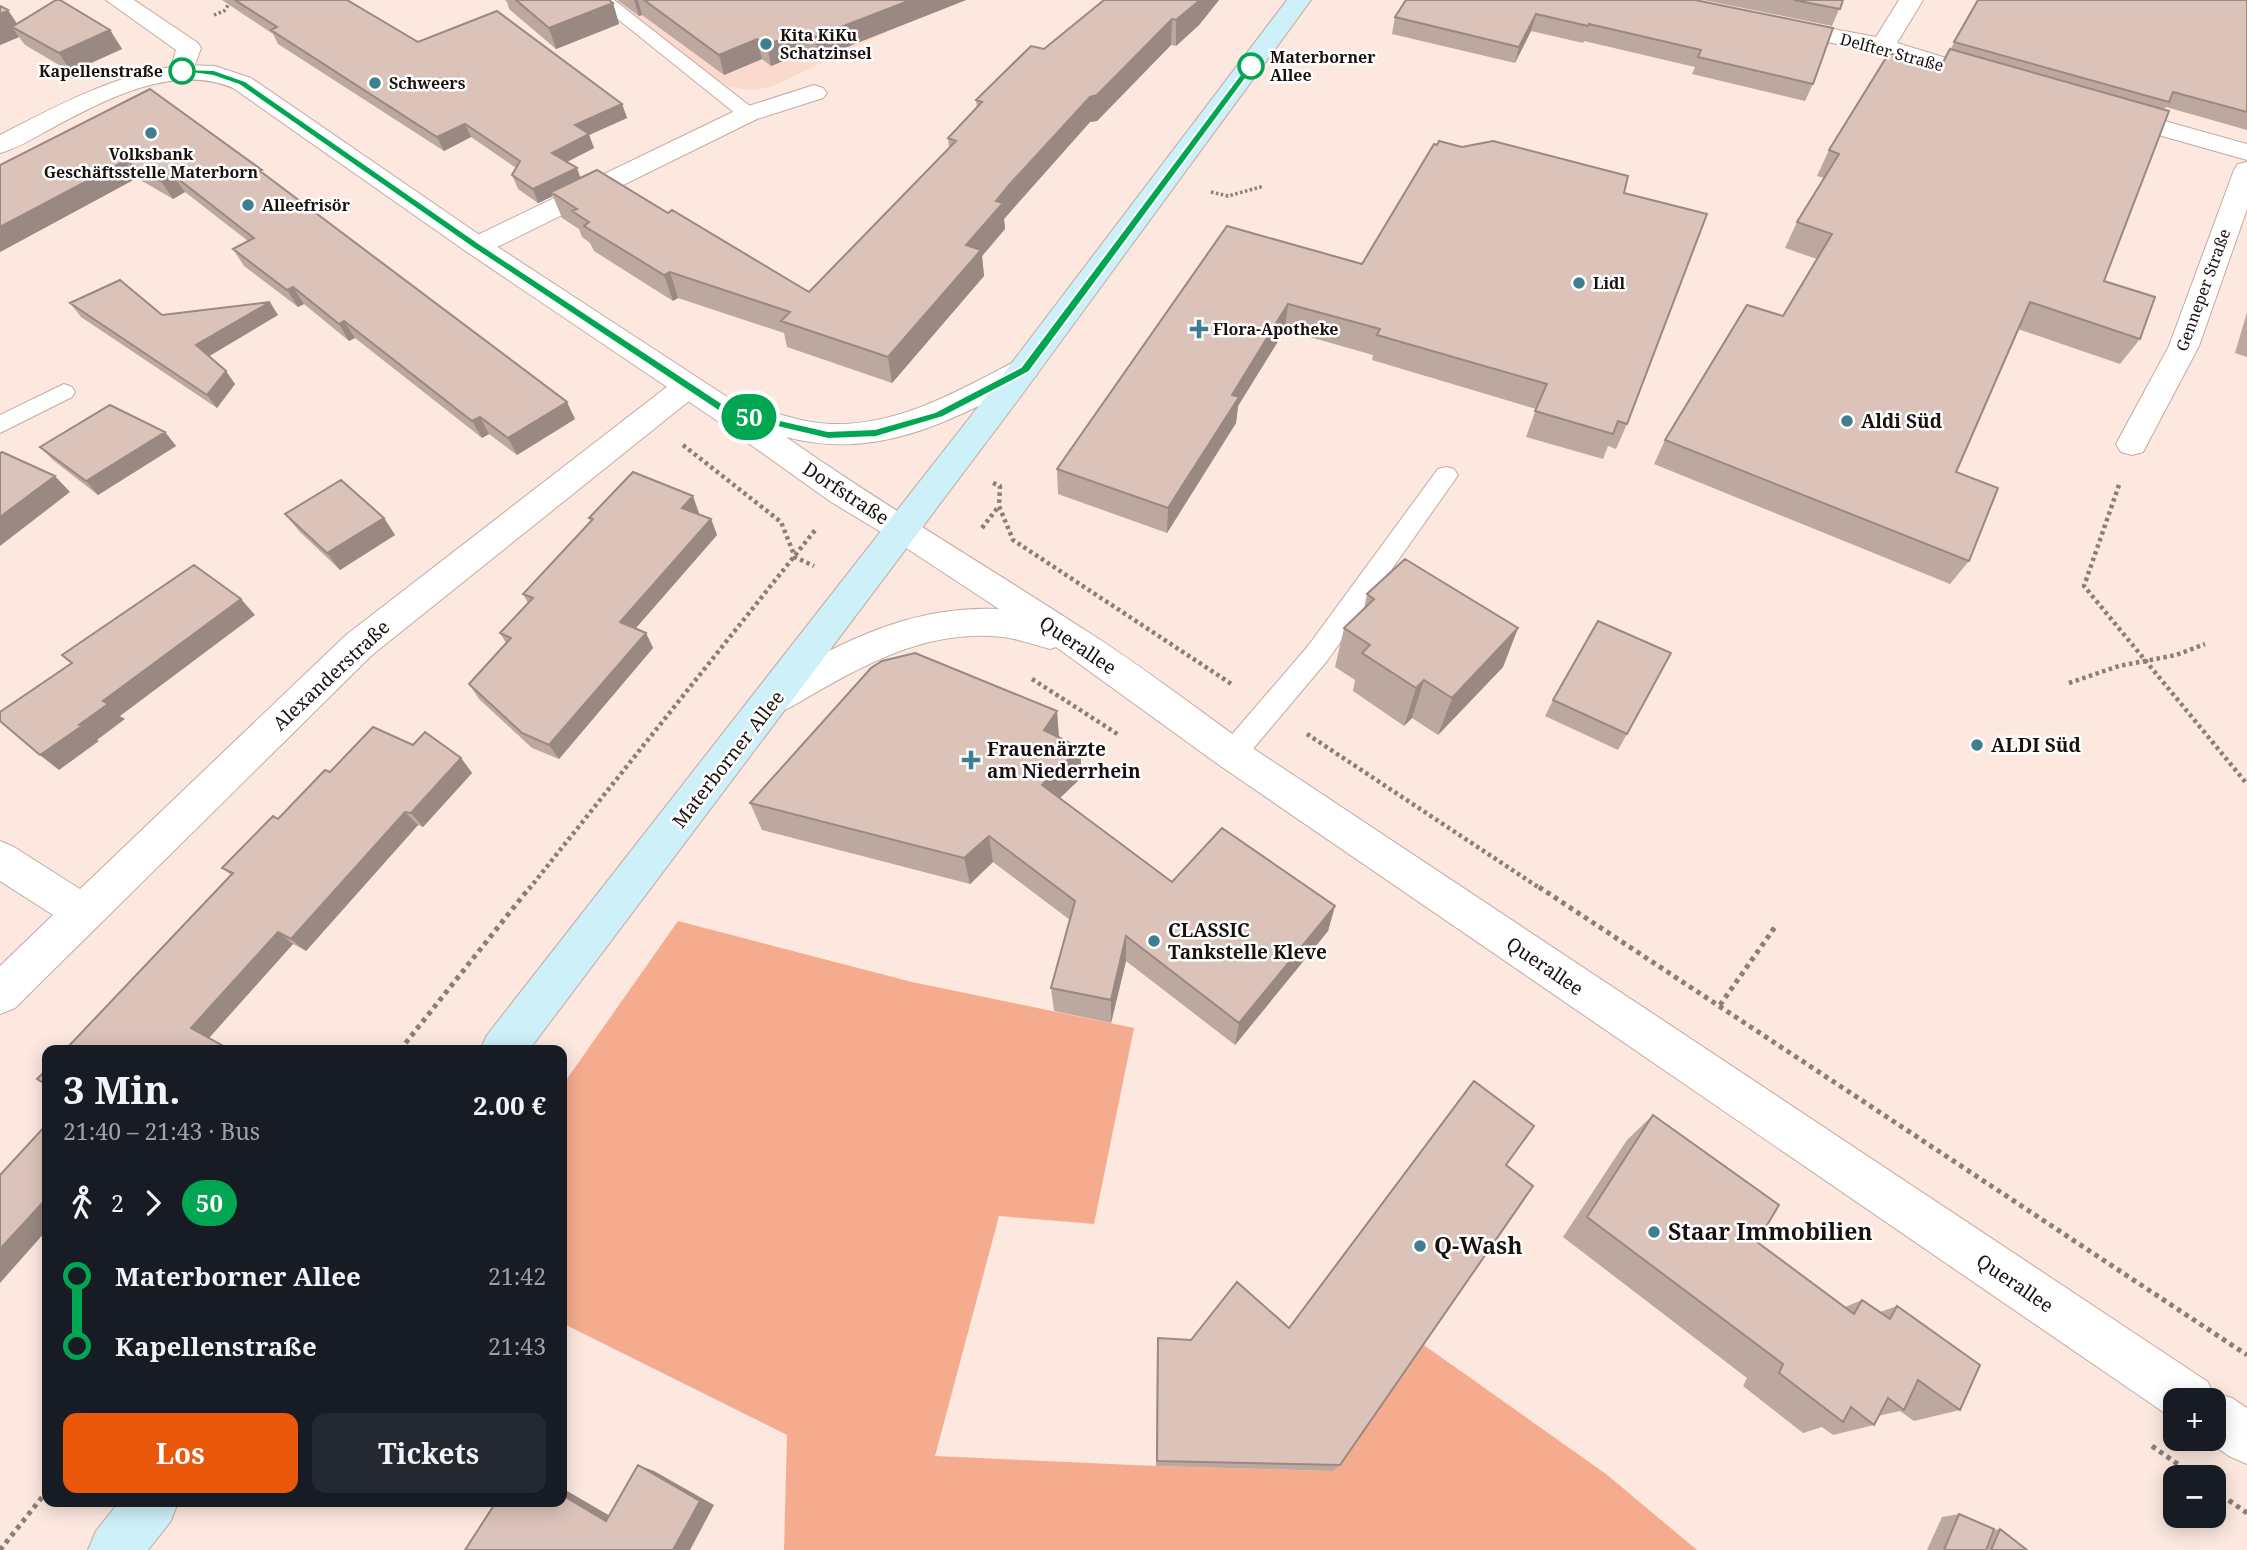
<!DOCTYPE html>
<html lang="de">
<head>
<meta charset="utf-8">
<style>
	:root { --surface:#171b24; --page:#242831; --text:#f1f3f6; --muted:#9ea1a6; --accent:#ea580c }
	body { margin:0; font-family:"Noto Serif",serif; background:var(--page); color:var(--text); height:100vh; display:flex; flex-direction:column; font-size:26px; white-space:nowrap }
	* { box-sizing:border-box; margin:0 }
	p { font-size:23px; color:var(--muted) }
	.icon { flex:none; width:38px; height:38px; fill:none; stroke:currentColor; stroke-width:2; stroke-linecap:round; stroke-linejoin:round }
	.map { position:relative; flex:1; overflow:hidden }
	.panel { position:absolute; left:42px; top:1045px; width:525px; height:462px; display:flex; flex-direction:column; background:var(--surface); border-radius:14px; box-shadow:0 4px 18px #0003 }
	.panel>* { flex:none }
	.badge { padding:0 14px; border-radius:23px; font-size:24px; line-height:46px }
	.tools { position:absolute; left:2163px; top:1388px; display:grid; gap:14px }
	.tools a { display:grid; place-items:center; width:63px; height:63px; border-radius:14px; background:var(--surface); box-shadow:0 4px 18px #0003; font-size:35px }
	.map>.badge { position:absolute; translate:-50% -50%; box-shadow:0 0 0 4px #fff }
	.legs { display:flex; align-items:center; gap:10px; height:77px; padding:0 21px; font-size:23px }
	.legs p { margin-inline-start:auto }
	.summary { display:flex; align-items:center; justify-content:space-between; height:119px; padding:0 21px }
	h1 { font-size:38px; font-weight:700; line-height:52px }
	.action { display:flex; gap:14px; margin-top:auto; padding:14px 21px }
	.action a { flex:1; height:80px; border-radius:14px; background:var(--accent); color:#fff; font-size:28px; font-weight:700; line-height:80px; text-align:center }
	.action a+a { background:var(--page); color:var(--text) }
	ul { padding:0 21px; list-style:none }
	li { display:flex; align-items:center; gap:24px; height:70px; font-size:26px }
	li i { display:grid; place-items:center; width:10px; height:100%; margin:0 9px; background:currentColor }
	li i::after { content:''; width:18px; height:18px; margin:-9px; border:5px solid; border-radius:50%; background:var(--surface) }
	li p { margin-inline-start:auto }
	li:first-child i { background:linear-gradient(#0000 50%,currentColor 0) }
	li:last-child i { background:linear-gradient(currentColor 50%,#0000 0) }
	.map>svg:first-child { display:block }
	.built { fill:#fbd9cc }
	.green { fill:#f5ac8e }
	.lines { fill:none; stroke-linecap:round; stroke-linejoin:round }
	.service-casing { stroke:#c3aaa1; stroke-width:2 }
	.minor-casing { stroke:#c3aaa1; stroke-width:2 }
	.tertiary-casing { stroke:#c3aaa1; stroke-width:2 }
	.secondary-casing { stroke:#c3aaa1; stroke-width:2 }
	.path-far2 { stroke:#8b7d77; stroke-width:3.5; stroke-dasharray:2.5 2.5; stroke-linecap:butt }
	.path-far1 { stroke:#8b7d77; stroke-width:4.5; stroke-dasharray:3.5 3.5; stroke-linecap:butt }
	.path { stroke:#8b7d77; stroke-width:5; stroke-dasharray:4.5 4.5; stroke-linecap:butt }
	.service { fill:#fff; fill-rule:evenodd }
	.minor { fill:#fff; fill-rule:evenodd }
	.tertiary { fill:#fff; fill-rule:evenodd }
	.secondary { fill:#cef0f9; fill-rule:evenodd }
	.wall { fill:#bda8a0 }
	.shaded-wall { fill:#9a8882 }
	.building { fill:#dcc3ba; stroke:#9a8882; stroke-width:2 }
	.line-1 { fill:#00a651; stroke:#fff; stroke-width:2 }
	.poi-dot { fill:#3d7e91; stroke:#fff; stroke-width:2.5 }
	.stop-1-dot { fill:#fff; stroke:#00a651; stroke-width:3.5 }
	.labels { text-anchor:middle; stroke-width:5; stroke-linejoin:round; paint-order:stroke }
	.far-poi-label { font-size:16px; font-weight:bold; fill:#1a110e; stroke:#fff; text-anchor:start }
	.far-street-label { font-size:16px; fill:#1a110e; stroke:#fff }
	.far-stop-label { font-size:16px; font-weight:bold; fill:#1a110e; stroke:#fff; text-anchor:start }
	.poi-label { font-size:19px; font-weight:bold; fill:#1a110e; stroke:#fff; text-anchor:start }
	.street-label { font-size:19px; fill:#1a110e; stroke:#fff }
	.near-poi-label { font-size:23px; font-weight:bold; fill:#1a110e; stroke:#fff; text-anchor:start }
</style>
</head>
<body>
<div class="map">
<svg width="2247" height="1550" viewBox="0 0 2247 1550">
	<rect width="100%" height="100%" fill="#fce8df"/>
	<!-- built -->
	<path class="built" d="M616,0H925L937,8L773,86L753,90L729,87L716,80Z"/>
	<!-- green -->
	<path class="green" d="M678,921L912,982L1134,1028L1094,1224L999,1216L935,1456L1156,1466L1332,1471L1421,1343L1606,1474L1697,1550H784L787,1435L562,1323V1086Z"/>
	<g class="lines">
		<defs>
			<path id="service" d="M594,0H614L755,110L757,114L755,118H741Z
				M64,384L72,387L75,392L72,397L0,433V415Z
				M1446,467L1454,469L1458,475L1454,481L1327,661L1242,762L1232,765L1222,762L1218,754L1222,746L1308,646L1438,469Z"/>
			<path id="minor" d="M106,0H134L198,43L201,48L191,76L182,78L173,76L170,71L176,50Z
				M1899,0H1923L1897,43L2002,75L2006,80L2002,85L1993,88L1984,85L1878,52L1771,31L1768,26L1771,21L1780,19L1876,37Z
				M814,85L823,88L827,93L823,98L757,119L487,252L477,255L467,252L463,246L467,240L739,109Z
				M2111,106L2247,144V160L2102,119L2098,114L2102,109Z
				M2247,162V209L2199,346L2143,452L2132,455L2121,452L2116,444L2169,346L2234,170L2238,164Z
				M688,376L699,379L704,386L699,393L372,655L15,1008L0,1014V966L53,915L0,881V841L14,847L80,889L346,635L677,379Z"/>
			<path id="tertiary" d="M183,65L215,66L251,78L487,240L741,406L746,405C774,412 802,423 831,424C898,426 956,392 1014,362L1025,359L1036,362L1040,369L1036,376C955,419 880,462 786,437C883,505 985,565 1085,630C1140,665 1192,705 1245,743L2208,1382L2212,1392L2232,1398L2247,1408V1464L2229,1456L2203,1438H2214V1400H2175V1419L2172,1418L1219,765L1056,647L1050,649C1035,645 1019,639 1003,637C922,628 857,669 789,708L776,712L763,708L758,697L763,686C840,644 907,605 999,609L891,538L831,502L716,420L467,252L233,88C173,63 107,99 54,127C37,136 19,148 0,153V135C60,104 116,74 183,65Z"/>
			<path id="secondary" d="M1287,0H1311L1015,404L529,1050H480L487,1035L992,389Z
				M119,1502H178L171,1521L148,1550H88L96,1531Z"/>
		</defs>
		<!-- service casing -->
		<use href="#service" class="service-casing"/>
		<!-- minor casing -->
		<use href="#minor" class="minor-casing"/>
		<!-- tertiary casing -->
		<use href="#tertiary" class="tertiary-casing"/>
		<!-- secondary casing -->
		<use href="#secondary" class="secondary-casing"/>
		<!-- path-far2 -->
		<path class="path-far2" d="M214,15L224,11L232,0
			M1211,192L1228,196L1264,186"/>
		<!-- path-far1 -->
		<path class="path-far1" d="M683,445L781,522L795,557L814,566
			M993,483L1000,486L999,506L1013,540L1233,685
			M2119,485L2084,586L2247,784
			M982,528L999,506
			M1032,679L1119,735
			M2069,683L2119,666L2176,655L2205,644
			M1307,734L1541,889
			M529,889L816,529"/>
		<!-- path -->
		<path class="path" d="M1539,887L2247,1355
			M1720,1005L1775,927
			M400,1050L530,887
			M2152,1446L2196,1477
			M2214,1490L2247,1513
			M0,1550L47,1491"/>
		<!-- service -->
		<use href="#service" class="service"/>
		<!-- minor -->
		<use href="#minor" class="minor"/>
		<!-- tertiary -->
		<use href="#tertiary" class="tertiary"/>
		<!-- secondary -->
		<use href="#secondary" class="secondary"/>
	</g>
	<!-- wall -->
	<path class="wall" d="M222,0H347L418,42L622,104L627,118L589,135L594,148L567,162L581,178L668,213L809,292L949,148L948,138L977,108L976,100L1044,49L1104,0H1219L1199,25L1176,46L1171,45L1097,121L1090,122L1011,211L1004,219L1005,229L982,256L984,276L892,383L787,347L784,333L678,298L673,301L594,251L590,243L582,237L579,229L562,218L553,196L538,203L518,189L512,175L516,168L471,137L444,151L278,44L273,34Z
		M505,0H609L613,3L619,24L556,49L509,9L507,2Z
		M617,0H966L819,58L805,52L771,66L762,59L724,75L642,15L639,16Z
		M1695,0L1813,84L1805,101L1692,74L1695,67L1584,41L1583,43L1531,31L1515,63L1392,34L1395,17Z
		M1703,0H1843L1832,26Z
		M1978,0H2247V130L2166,107L2164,109L2104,281L2140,339L2120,364L2018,329L1956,472L1969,561L1950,584L1654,464L1665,440L1783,316L1817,259L1785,248L1797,222L1824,178L1817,176L1829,150L1940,68Z
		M0,6L17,24L110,30L122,49L71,72L25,45L19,37L0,45Z
		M150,89L264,175L575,419L517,455L489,434L482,438L355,338L349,341L304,304L298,307L244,266L233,249L248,241L185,192L173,199L137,178L0,252Z
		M1437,145L1624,193L1627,424L1616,449L1608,446L1603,459L1526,437L1536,409L1372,360L1373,355L1285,330L1238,406L1236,423L1167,533L1058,494L1057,469L1227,226L1362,264Z
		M70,303L162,315H278L209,356L235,384L217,408L81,317Z
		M2247,312V357L2235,353Z
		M165,432L176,446L98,495L53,460L40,447Z
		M699,513L698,514L711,519L717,535L636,628L646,633L653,648L559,759L532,748L479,699L469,684L506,643L500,633L528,603L523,594L591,521L589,518Z
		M285,514L384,518L395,535L340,570L299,531Z
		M1367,594L1518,628L1503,667L1438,735L1412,718L1404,726L1353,691L1355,680L1335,667L1344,628L1364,609Z
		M1553,700L1627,734L1618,750L1545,716Z
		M1057,711L1059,738L1080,748L1082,777L1060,798L1172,882L1335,906L1328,931L1235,1045L1126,961L1111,1023L1054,1011L1051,988L1070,920L993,862L970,884L762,830L750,803Z
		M413,745L461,758L472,773L423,827L418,825L306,951L293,944L209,1038L65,1050L231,875L222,868L330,772Z
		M1653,1115L1757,1242L1845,1307L1862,1300L1880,1312L1897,1306L1960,1410L1914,1421L1900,1411L1878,1416L1874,1425L1833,1435L1822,1427L1803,1433L1743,1386L1747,1378L1563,1237L1627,1140Z
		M1506,1165L1340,1465L1333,1471L1156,1466L1157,1347L1158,1338L1191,1340L1289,1328Z
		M1959,1514L1993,1530L2000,1529L2027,1550H1927L1942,1517Z"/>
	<!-- shaded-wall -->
	<path class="shaded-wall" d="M634,0H638L642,15L639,16Z
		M911,0H966L819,58L815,37Z
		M1200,0H1219L1199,25L1176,46V20Z
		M613,3L619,24L556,49L549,28Z
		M8,10L24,34L12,27L19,37L0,45V14Z
		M1536,14L1531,31L1515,63L1519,47Z
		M1172,19L1171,45L1097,121L1090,122L1011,211L1004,219L1005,229L982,256L984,276L892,383L888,357L996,201L1090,97Z
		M110,30L122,49L71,72L59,53Z
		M801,31L805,52L771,66L767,45Z
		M757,39L762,59L724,75L719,55Z
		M622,104L627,118L589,135L594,148L557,167L552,153L575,125Z
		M465,124L471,137L444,151L437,137Z
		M125,161L137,178L0,252V227Z
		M577,168L582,182L551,192L553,196L538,203L533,189Z
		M173,175L185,192L173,199L161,181Z
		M670,272L678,298L673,301L664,275Z
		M293,287L304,304L298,307L287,290Z
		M270,302L278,315L206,358L196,345Z
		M1288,304L1285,330L1238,406L1236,423L1167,533L1168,508L1232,395Z
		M344,321L355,338L349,341L339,324Z
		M226,371L235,384L217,408L207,395Z
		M567,402L575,419L517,455L508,438Z
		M480,417L489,434L482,438L472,421Z
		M165,432L176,446L98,495L86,481Z
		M55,476L70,492L0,546V517Z
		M693,496L699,513L689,524L682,508Z
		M384,518L395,535L340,570L327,553Z
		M711,519L717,535L628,637L620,622Z
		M241,599L255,615L120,716L125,719L97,740L99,741L59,770L40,755L79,725L103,701Z
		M1518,628L1503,667L1438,735L1452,698Z
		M646,633L653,648L559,759L549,745Z
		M1424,680L1412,718L1404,726L1416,688Z
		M1057,711L1059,740L1044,730Z
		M1080,748L1082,777L1045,812L1042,785Z
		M461,758L472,773L423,827L411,813Z
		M405,812L418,825L306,951L291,939Z
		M989,836L993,862L970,884L964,858Z
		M1335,906L1328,931L1235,1045L1239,1023Z
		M278,932L293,944L208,1039L191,1028Z
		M1126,936V961L1111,1023V1000Z
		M47,1198V1230L0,1283V1249Z
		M638,1465L654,1471L714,1505L690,1550H673Z
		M562,1488L624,1524L606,1521L562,1495Z"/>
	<!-- building -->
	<path class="building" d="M56,0H60L110,30L59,53L12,27Z
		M235,0H347L418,42L497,11L622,104L575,125L589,134L552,153L577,168L533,189L512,175L520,161L465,124L437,137L271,30L277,27Z
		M516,0H609L613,3L549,28Z
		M644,0H911L815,37L801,31L767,45L757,39L719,55Z
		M1104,0H1200L1176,20L1172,19L1097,95L1090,97L1009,185L996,201L1003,203L966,245L981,250L888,357L781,321L790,312L670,272L664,275L584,226L589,222L572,211L577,209L551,192L597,170L668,213L672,210L809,292L956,141L948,138L982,102L976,100L1031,46L1044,49Z
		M1406,0H1695L1833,28L1813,84L1698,57L1701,50L1589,24L1588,26L1536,14L1519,47L1395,17Z
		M1794,0H1843L1840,9Z
		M1978,0H2247V112L2173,92L2169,102L1954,42Z
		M0,6L8,10L0,14Z
		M1950,49L2169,111L2104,281L2155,297L2140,339L2030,302L1956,472L1998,488L1969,561L1665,440L1747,305L1783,316L1832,234L1797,222L1839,154L1829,150L1889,53L1940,68Z
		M150,89L262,170L260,171L567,402L508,438L480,417L472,421L344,321L339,324L293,287L287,290L233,249L254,238L173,175L161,181L125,161L0,227V165Z
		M1439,141L1462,147L1493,141L1628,176L1624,193L1707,214L1627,424L1618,421L1613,434L1535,411L1547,384L1377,335L1380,329L1288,304L1232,395L1239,397L1168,508L1057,469L1227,226L1362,264L1434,144L1437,145Z
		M120,280L162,315L270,302L196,345L226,371L207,395L70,303Z
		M110,405L165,432L86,481L40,447Z
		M2,452L55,476L0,517V453Z
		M633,472L693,496L682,508L711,519L620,622L646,633L549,745L522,733L469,684L511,638L500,633L533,598L523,594L593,519L589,518Z
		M341,480L384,518L327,553L285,514Z
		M1405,559L1518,628L1452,698L1424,680L1416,688L1362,653L1370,645L1344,628L1374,599L1367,594Z
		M194,565L241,599L103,701L108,704L79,725L82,726L40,755L0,721V712L72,663L62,655Z
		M1598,621L1671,653L1627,734L1553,700Z
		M915,653L1057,711L1044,730L1080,748L1042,785L1172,882L1222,828L1335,906L1239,1023L1126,936L1111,1000L1051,988L1075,901L989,836L964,858L750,803L871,668L882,661Z
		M373,727L413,745L425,732L461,758L411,813L405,812L291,939L278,932L191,1028L227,1048L224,1050H65L233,873L222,868L273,816L278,819L325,770L330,772Z
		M47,1069V1085L37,1079Z
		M1474,1081L1534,1126L1506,1165L1533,1186L1340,1465L1157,1461L1158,1338L1191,1340L1237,1282L1289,1328Z
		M1653,1115L1779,1205L1757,1242L1854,1314L1862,1300L1890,1319L1897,1306L1980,1365L1960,1410L1918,1380L1904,1410L1888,1398L1874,1425L1851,1407L1843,1422L1779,1373L1783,1364L1587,1217Z
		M47,1124V1198L0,1249V1175Z
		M638,1465L700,1501L673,1550H465L496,1502H562V1495L606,1521Z
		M1959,1514L1994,1529L1986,1550H1944Z
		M2000,1529L2027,1550H1991Z"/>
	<!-- line-1 -->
	<path class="line-1" d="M1248,64L1255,66L1029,372L943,417L876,437L828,439L723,414L473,248L239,85L213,76L178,71L182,69L214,70L245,81L480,244L731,409L828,431L875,429L935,412L1021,367Z"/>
	<!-- markers -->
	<g class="poi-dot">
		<circle cx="766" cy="44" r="7"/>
		<circle cx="375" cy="83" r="7"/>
		<circle cx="151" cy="133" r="7"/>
		<circle cx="248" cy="205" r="7"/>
		<circle cx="1579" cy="283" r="7"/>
		<path d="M1195.5 318.5h7v7h7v7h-7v7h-7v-7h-7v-7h7z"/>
		<circle cx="1847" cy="421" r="7"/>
		<circle cx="1977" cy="745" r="7"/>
		<path d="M967.5 749.5h7v7h7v7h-7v7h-7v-7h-7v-7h7z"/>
		<circle cx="1154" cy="941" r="7"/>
		<circle cx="1654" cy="1232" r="7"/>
		<circle cx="1420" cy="1246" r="7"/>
	</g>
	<g class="stop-1-dot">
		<circle cx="1251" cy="66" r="12"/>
		<circle cx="182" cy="71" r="12"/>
	</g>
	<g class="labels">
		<!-- far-poi labels -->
		<g class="far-poi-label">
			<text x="780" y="41">Kita KiKu<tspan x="780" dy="18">Schatzinsel</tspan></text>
			<text x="389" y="89">Schweers</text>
			<text x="151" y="160" text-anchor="middle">Volksbank<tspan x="151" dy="18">Geschäftsstelle Materborn</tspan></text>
			<text x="262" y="211">Alleefrisör</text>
			<text x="1593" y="289">Lidl</text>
			<text x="1213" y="335">Flora-Apotheke</text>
		</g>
		<!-- far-street labels -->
		<g class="far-street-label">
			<text transform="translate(1892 52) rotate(15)" y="6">Delfter Straße</text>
			<text transform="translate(2203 290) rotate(-70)" y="6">Genneper Straße</text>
		</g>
		<!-- far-stop labels -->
		<g class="far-stop-label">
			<text x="1270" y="63">Materborner<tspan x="1270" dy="18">Allee</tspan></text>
			<text x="163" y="77" text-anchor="end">Kapellenstraße</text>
		</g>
		<!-- poi labels -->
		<g class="poi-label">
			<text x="1861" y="428">Aldi Süd</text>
			<text x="1991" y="752">ALDI Süd</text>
			<text x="987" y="756">Frauenärzte<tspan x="987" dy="22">am Niederrhein</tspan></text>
			<text x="1168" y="937">CLASSIC<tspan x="1168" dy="22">Tankstelle Kleve</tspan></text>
		</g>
		<!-- street labels -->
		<g class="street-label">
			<text transform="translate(846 493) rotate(33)" y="7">Dorfstraße</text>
			<text transform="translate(1078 645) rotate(34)" y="7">Querallee</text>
			<text transform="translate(331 675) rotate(-43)" y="7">Alexanderstraße</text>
			<text transform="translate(728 759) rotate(-52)" y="7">Materborner Allee</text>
			<text transform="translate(1545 966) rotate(34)" y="7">Querallee</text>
			<text transform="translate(2015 1283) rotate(34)" y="7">Querallee</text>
		</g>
		<!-- near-poi labels -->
		<g class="near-poi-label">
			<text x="1668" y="1240">Staar Immobilien</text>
			<text x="1434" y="1254">Q-Wash</text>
		</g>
	</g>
</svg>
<div class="tools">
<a>+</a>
<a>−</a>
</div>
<b class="badge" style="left:749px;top:417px;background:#00a651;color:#fff">50</b>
<section class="panel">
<div class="summary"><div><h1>3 Min.</h1><p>21:40 – 21:43 · Bus</p></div><b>2.00 €</b></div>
<div class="legs"><svg class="icon" aria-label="walk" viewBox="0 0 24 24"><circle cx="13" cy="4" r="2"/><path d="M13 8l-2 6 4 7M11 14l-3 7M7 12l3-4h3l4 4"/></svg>2<svg class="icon" aria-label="forward" viewBox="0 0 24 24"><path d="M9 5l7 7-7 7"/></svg><b class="badge" style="background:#00a651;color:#fff">50</b></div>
<ul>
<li><i style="color:#00a651"></i><b>Materborner Allee</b><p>21:42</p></li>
<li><i style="color:#00a651"></i><b>Kapellenstraße</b><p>21:43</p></li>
</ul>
<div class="action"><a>Los</a><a>Tickets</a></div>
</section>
</div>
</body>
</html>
